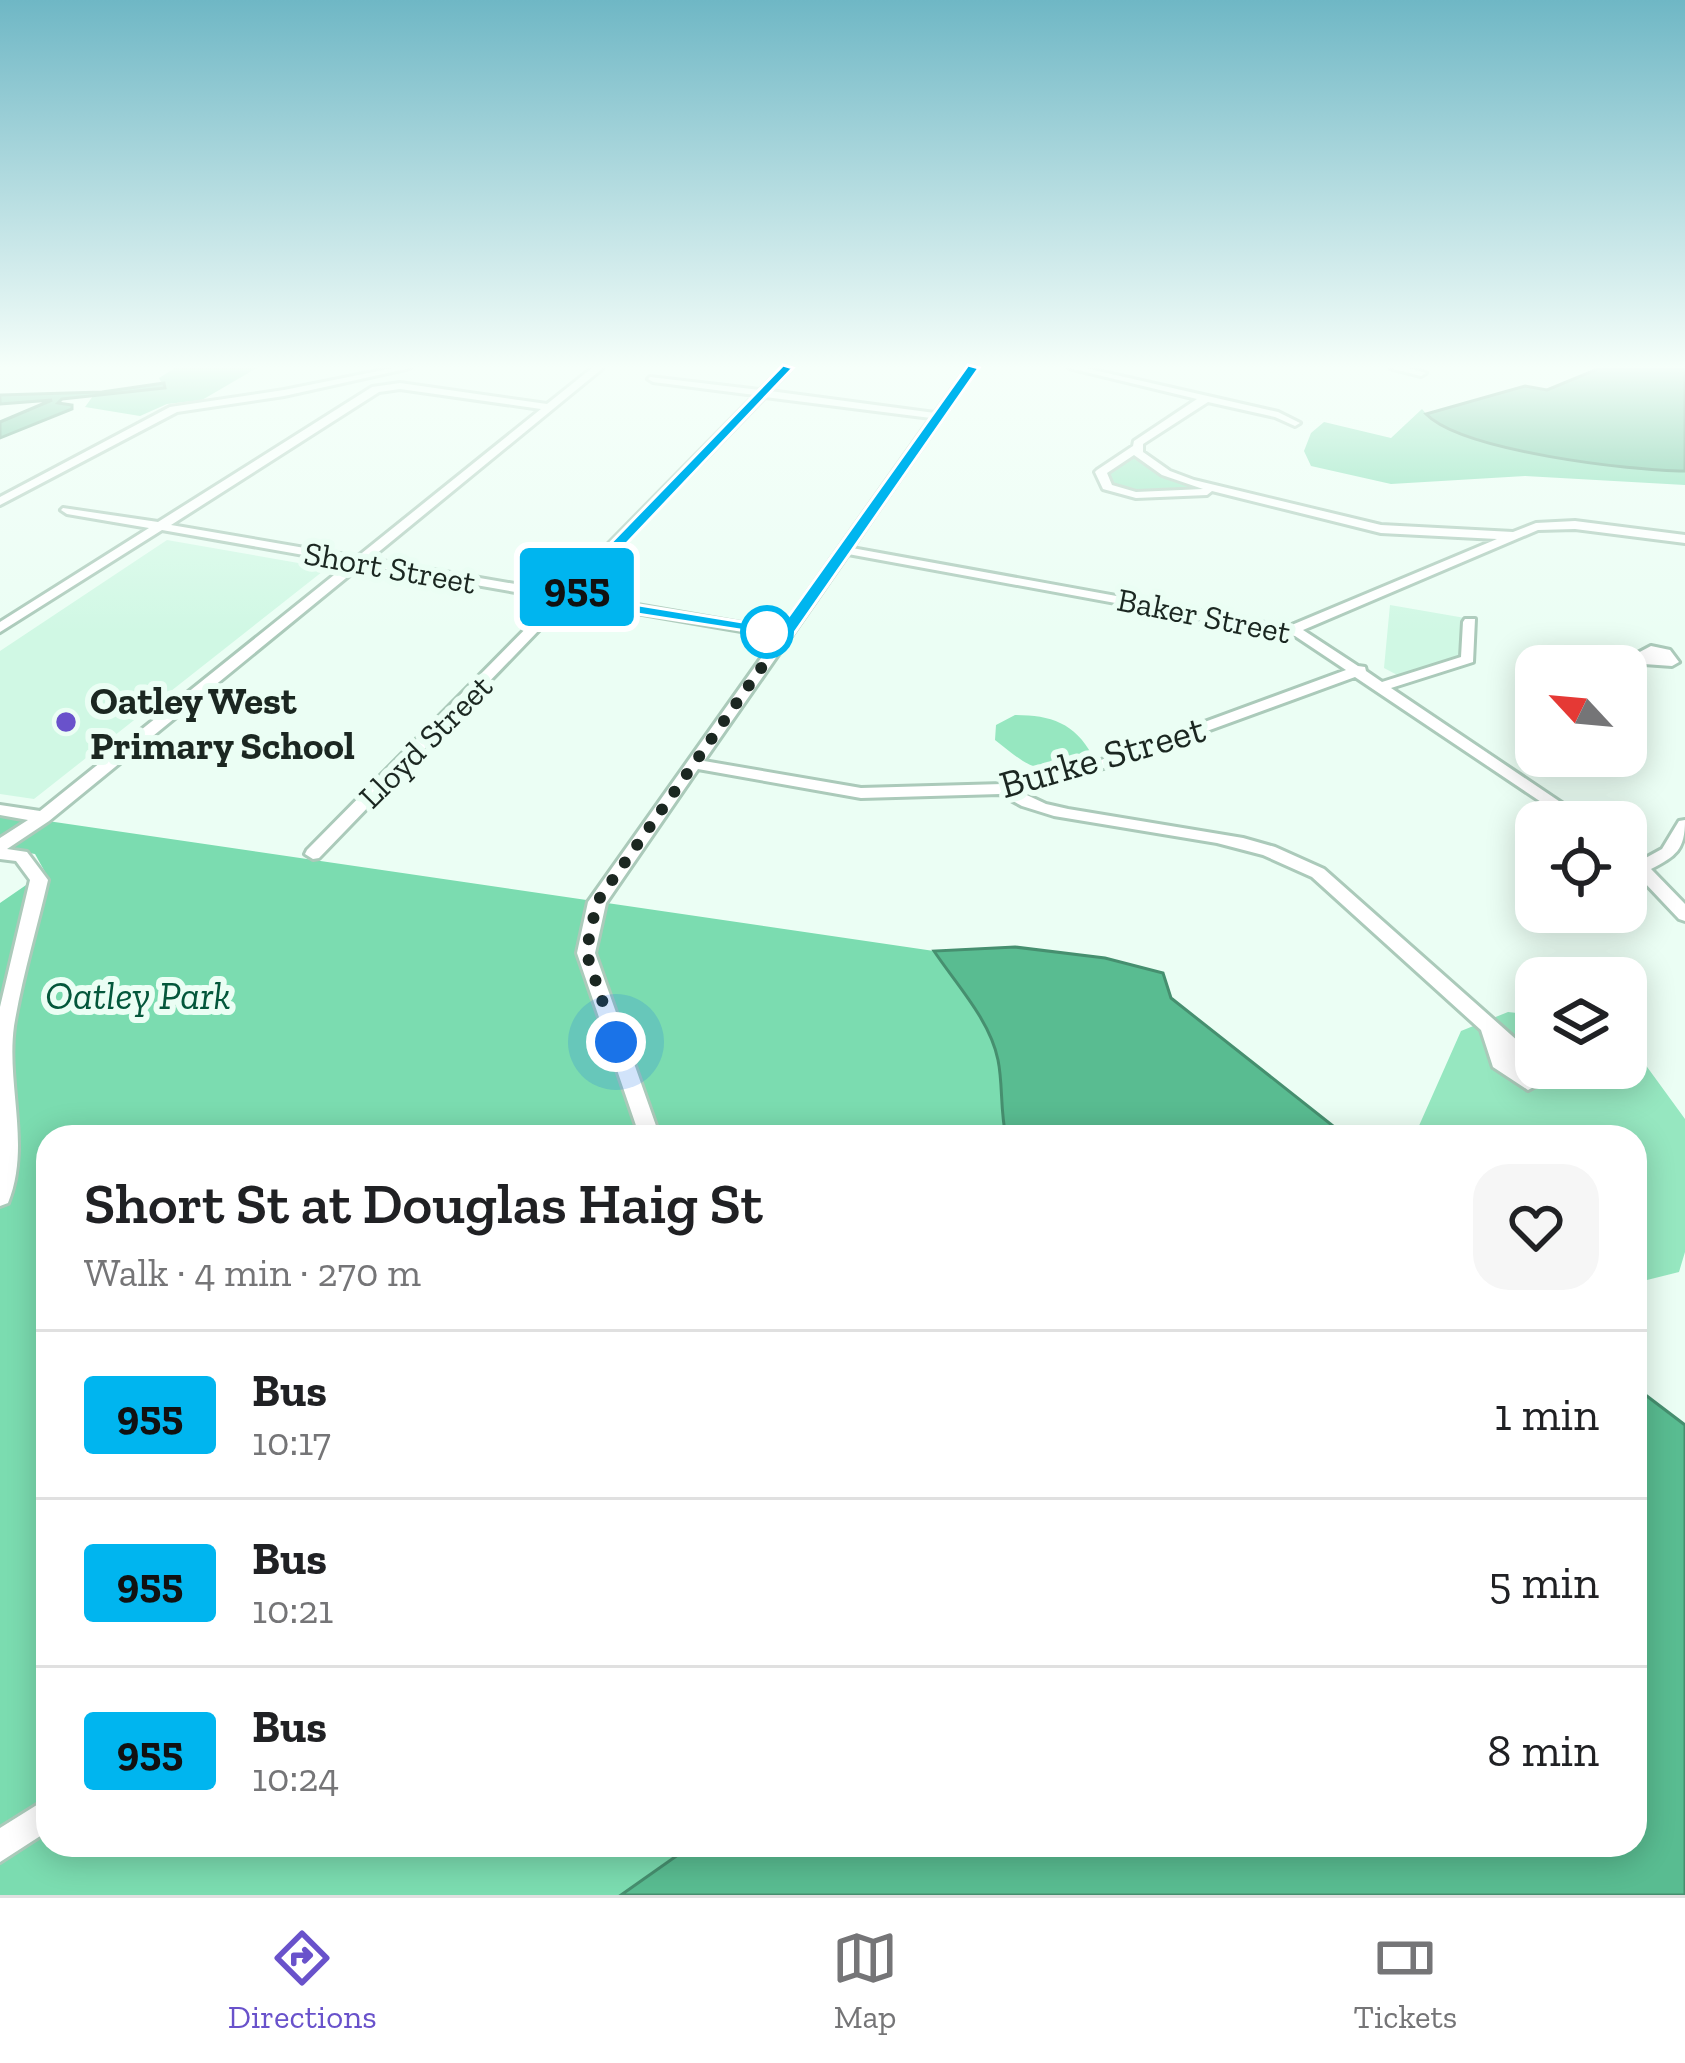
<!DOCTYPE html>
<html lang="en">
<head>
<meta charset="utf-8">
<style>
	:root { --surface:#fff; --page:#f6f6f6; --text:#202124; --muted:#757577; --line:#e0e0e0; --accent:#6952cb }
	body { margin:0; font-family:"Zilla Slab",serif; background:var(--page); color:var(--text); height:100vh; display:flex; flex-direction:column; font-size:45px; white-space:nowrap }
	* { box-sizing:border-box; margin:0 }
	p { font-size:39px; color:var(--muted) }
	.icon { flex:none; width:66px; height:66px; fill:none; stroke:currentColor; stroke-width:2; stroke-linecap:round; stroke-linejoin:round }
	.map { position:relative; flex:1; overflow:hidden }
	.sheet { position:absolute; left:36px; top:1125px; width:1611px; height:732px; display:flex; flex-direction:column; background:var(--surface); border-radius:36px; box-shadow:0 6px 30px #0003 }
	.sheet>* { flex:none }
	.badge { padding:0 24px; border-radius:9px; font-size:42px; line-height:78px }
	.needle { width:78px; rotate:296deg }
	.tools { position:absolute; left:1515px; top:645px; display:grid; gap:24px }
	.tools a { display:grid; place-items:center; width:132px; height:132px; border-radius:24px; background:var(--surface); box-shadow:0 6px 30px #0003; font-size:60px }
	.you { position:absolute; width:60px; height:60px; margin:-30px; border:9px solid #fff; border-radius:50%; background:#1a73e8; box-shadow:0 0 0 18px #1a73e833 }
	.map>.badge { position:absolute; translate:-50% -50%; box-shadow:0 0 0 6px #fff }
	.round { display:grid; place-items:center; flex:none; width:126px; height:126px; border-radius:36px; background:var(--page) }
	.headline { display:flex; align-items:center; justify-content:space-between; height:204px; padding:0 48px }
	h1 { font-size:57px; font-weight:600; line-height:90px }
	ul { padding:0; list-style:none }
	li { display:flex; align-items:center; gap:36px; height:168px; padding:0 48px; border-top:3px solid var(--line) }
	li div { flex:1 }
	li b { display:block; font-size:45px }
	li em { font-style:normal }
	li .badge { min-width:132px; font-weight:700; text-align:center }
	.tabs { display:flex; justify-content:space-around; align-items:center; height:168px; border-top:3px solid var(--line); background:var(--surface); font-size:33px; color:var(--muted) }
	.tabs a { display:grid; justify-items:center; gap:6px }
	.tabs .selected { color:var(--accent) }
	.map>svg:first-child { display:block }
	.built { fill:#d0f8e4 }
	.green { fill:#96e7c0 }
	.forest { fill:#7bdcb0 }
	.water { fill:#59bc91; stroke:#468f6f; stroke-width:3 }
	.lines { fill:none; stroke-linecap:round; stroke-linejoin:round }
	.street-casing { stroke:#abcaba; stroke-width:6 }
	.street { fill:#fff; fill-rule:evenodd }
	.line { fill:#00b5ef; stroke:#fff; stroke-width:3 }
	.walk { stroke:#1b2721; stroke-width:12; stroke-dasharray:0 21.6 }
	.stop-dot { fill:#fff; stroke:#00b5ef; stroke-width:6 }
	.poi-dot { fill:#6952cb; stroke:#ebfef4; stroke-width:4.5 }
	.labels { text-anchor:middle; stroke-width:12; stroke-linejoin:round; paint-order:stroke }
	.far-street-label { font-size:33px; fill:#1b2721; stroke:#ebfef4 }
	.poi-label { font-size:39px; font-weight:bold; fill:#1b2721; stroke:#ebfef4; text-anchor:start }
	.street-label { font-size:39px; fill:#1b2721; stroke:#ebfef4 }
	.park-label { font-size:39px; font-style:italic; fill:#04573b; stroke:#ebfef4 }
</style>
</head>
<body>
<div class="map">
<svg width="1685" height="1895" viewBox="0 0 1685 1895">
	<rect width="100%" height="100%" fill="#ebfef4"/>
	<!-- built -->
	<path class="built" d="M167,540L327,568L34,799L0,794V651Z
		M1390,605L1465,618L1464,656L1401,677L1384,668Z"/>
	<!-- green -->
	<path class="green" d="M1136,457L1200,490L1133,492L1111,486L1107,473L1124,460Z
		M1015,715C1050,715 1075,723 1092,755C1038,773 1040,776 995,740L996,725Z
		M1508,1012L1536,1015V1068H1626V1038L1685,1119V1252L1679,1272L1635,1283V1137H1414L1461,1031Z"/>
	<!-- forest -->
	<path class="forest" d="M175,368H257L202,400L167,404L140,416L85,407L93,396L164,388L159,378Z
		M1422,409C1454,451 1630,471 1685,471V485L1525,476L1391,484L1311,466L1304,451L1311,433L1324,422L1391,438Z
		M0,814L934,951C956,983 990,1020 998,1060C1003,1084 1000,1110 1006,1137H48V1845H690L620,1895H0V903L45,872L35,854L0,848Z"/>
	<!-- water -->
	<path class="water" d="M1600,368H1685V471C1631,471 1462,451 1426,414L1525,386L1547,390Z
		M164,383L165,388L62,399L58,403L72,405V409L0,438V422L52,400L0,404V395L102,392Z
		M1015,947L1105,958L1163,973L1171,998L1347,1137H1006C1000,1110 1003,1084 998,1060C990,1020 956,984 934,951Z
		M1635,1387L1685,1425V1895H621L692,1845H1635Z"/>
	<g class="lines">
		<defs>
			<path id="street" d="M393,368H410L284,396L177,412L0,505V497L170,407L284,390Z
				M592,368H603L370,559L561,592L755,395L653,382L648,379L650,377L760,390L782,368H792L770,391L935,413L967,368H977L852,548L1287,627L1497,539L1381,533L1212,491L1207,495L1136,498L1103,489L1095,472L1097,470L1133,446L1134,441L1197,399L1069,368H1085L1278,412L1300,423L1295,426L1275,417L1208,402L1143,444V452L1170,471L1194,480L1381,525L1513,532L1536,523L1575,521L1685,535V543L1575,529L1538,530L1303,630L1358,666L1365,667L1366,671L1382,682L1461,657L1463,622L1465,619H1475L1473,662L1391,688L1590,822H1571L1355,677L1111,766L1016,790L1046,804L1068,809L1243,838L1275,847L1324,869L1536,1057V1068L1547,1069L1543,1082L1528,1090L1493,1067L1481,1030L1312,877L1263,855L1217,843L1054,816L1022,806L1000,794L861,798L698,769L606,903L595,953L660,1137H640L577,953L588,902L776,637L567,601L319,858L313,859L305,854L307,850L555,599L362,565L49,821L7,849L27,852L48,880C37,928 22,977 14,1026C6,1084 31,1147 8,1203L0,1206V1007L30,880L16,861L0,859V838L28,820L0,815V805L40,811L349,563L162,530L0,632V622L149,528L67,514L61,510L63,508L158,522L372,387L400,383L547,404ZM400,389L541,409L357,557L171,525L379,392ZM765,397L931,418L781,630L574,594ZM1134,455L1162,475L1203,489L1136,492L1112,485L1107,473ZM848,554L1295,636L1346,670L1101,760L1003,784L861,788L704,761Z
				M1390,368H1408L1426,373L1421,376Z
				M1651,646L1670,650L1679,662L1672,666L1644,664L1636,654Z
				M1685,820C1685,850 1676,856 1651,869L1685,904V921L1679,919L1626,863V848L1632,849L1642,860L1662,849L1679,821Z
				M48,1798V1831L0,1862V1828Z"/>
		</defs>
		<!-- street casing -->
		<use href="#street" class="street-casing"/>
		<!-- street -->
		<use href="#street" class="street"/>
	</g>
	<!-- sky -->
	<linearGradient id="sky" x2="0" y2="1"><stop stop-color="#6fb7c5"/><stop offset="0.58" stop-color="#f6fffa"/><stop offset="1" stop-color="#f6fffa" stop-opacity="0"/></linearGradient>
	<rect width="1685" height="633" fill="url(#sky)"/>
	<!-- line -->
	<path class="line" d="M783,365L793,368L578,595L780,628L968,365L979,368L791,638L560,602V595Z"/>
	<g class="lines">
		<!-- walk -->
		<path class="walk" d="M616,1042L586,952L597,902L785,634L767,632"/>
	</g>
	<!-- markers -->
	<circle class="stop-dot" cx="767" cy="632" r="24"/>
	<circle class="poi-dot" cx="66" cy="722" r="12"/>
	<g class="labels">
		<!-- far-street labels -->
		<g class="far-street-label">
			<text transform="translate(390 567) rotate(10)" y="12">Short Street</text>
			<text transform="translate(1204 615) rotate(11)" y="12">Baker Street</text>
			<text transform="translate(425 741) rotate(-45)" y="12">Lloyd Street</text>
		</g>
		<!-- poi labels -->
		<g class="poi-label">
			<text x="90" y="714">Oatley West<tspan x="90" dy="45">Primary School</tspan></text>
		</g>
		<!-- street labels -->
		<g class="street-label">
			<text transform="translate(1102 756) rotate(-16)" y="14">Burke Street</text>
		</g>
		<!-- park labels -->
		<g class="park-label">
			<text x="138" y="1009">Oatley Park</text>
		</g>
	</g>
</svg>
<div class="tools">
<a><svg class="needle" viewBox="-14 -14 28 28"><path d="M0-13l5 13h-10z" fill="#e53935"/><path d="M0 13l5-13h-10z" fill="#757577"/></svg></a>
<a><svg class="icon" aria-label="locate" viewBox="0 0 24 24"><circle cx="12" cy="12" r="6"/><path d="M12 2v4M12 18v4M2 12h4M18 12h4"/></svg></a>
<a><svg class="icon" aria-label="layers" viewBox="0 0 24 24"><path d="M12 4l9 5-9 5-9-5zM3 14l9 5 9-5"/></svg></a>
</div>
<div class="you" style="left:616px;top:1042px"></div>
<b class="badge" style="left:577px;top:587px;background:#00b5ef;color:#111">955</b>
<section class="sheet">
<div class="headline"><div><h1>Short St at Douglas Haig St</h1><p>Walk · 4 min · 270 m</p></div><a class="round"><svg class="icon" aria-label="heart" viewBox="0 0 24 24"><path d="M12 20l-8-8c-3-5 5-10 8-4 3-6 11-1 8 4z"/></svg></a></div>
<ul>
<li><span class="badge" style="background:#00b5ef;color:#111">955</span><div><b>Bus</b><p>10:17</p></div><em>1 min</em></li>
<li><span class="badge" style="background:#00b5ef;color:#111">955</span><div><b>Bus</b><p>10:21</p></div><em>5 min</em></li>
<li><span class="badge" style="background:#00b5ef;color:#111">955</span><div><b>Bus</b><p>10:24</p></div><em>8 min</em></li>
</ul>
</section>
</div>
<nav class="tabs">
<a class="selected"><svg class="icon" aria-label="directions" viewBox="0 0 24 24"><path d="M12 3l9 9-9 9-9-9zM9 14v-3h6M13 9l2 2-2 2"/></svg>Directions</a>
<a><svg class="icon" aria-label="map" viewBox="0 0 24 24"><path d="M3 6l6-2 6 2 6-2v14l-6 2-6-2-6 2zM9 4v14M15 6v14"/></svg>Map</a>
<a><svg class="icon" aria-label="tickets" viewBox="0 0 24 24"><path d="M3 7h18v10H3zM15 7v10"/></svg>Tickets</a>
</nav>
</body>
</html>
